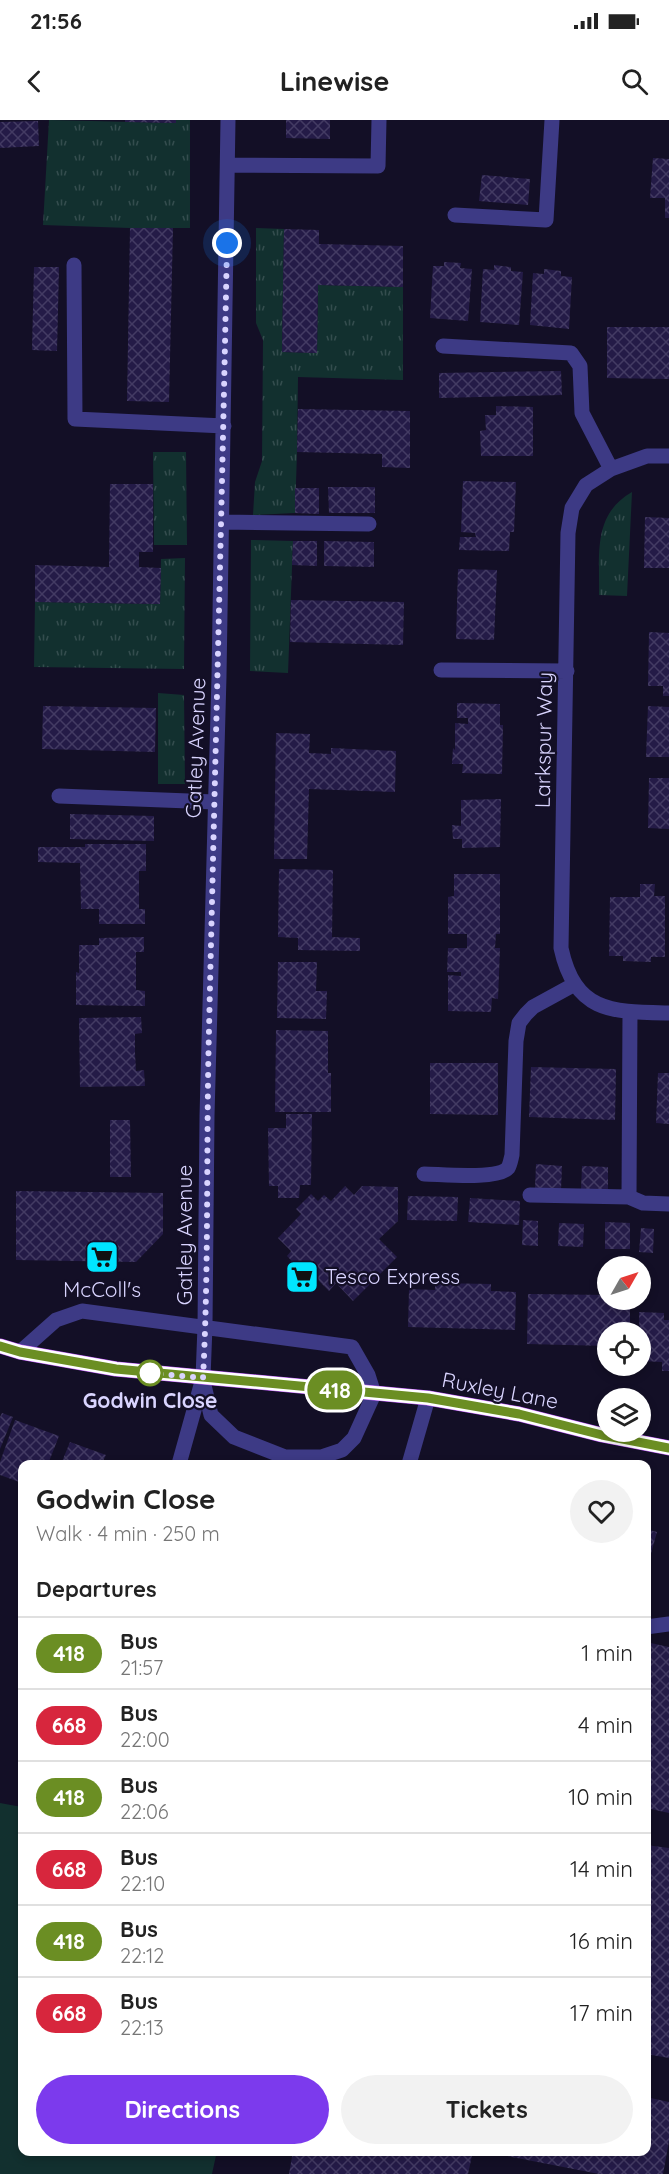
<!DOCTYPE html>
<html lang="en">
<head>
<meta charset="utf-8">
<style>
	:root { --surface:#fff; --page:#f2f2f2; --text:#222; --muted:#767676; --line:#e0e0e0; --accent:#7c3aed }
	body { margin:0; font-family:Quicksand,sans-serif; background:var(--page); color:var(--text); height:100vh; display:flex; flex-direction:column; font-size:22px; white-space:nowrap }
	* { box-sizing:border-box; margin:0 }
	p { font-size:20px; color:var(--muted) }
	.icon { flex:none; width:33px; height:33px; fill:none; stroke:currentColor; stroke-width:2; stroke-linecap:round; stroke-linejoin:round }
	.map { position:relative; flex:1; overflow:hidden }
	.side { position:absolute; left:18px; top:1340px; width:633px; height:696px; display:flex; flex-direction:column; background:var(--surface); border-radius:12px; box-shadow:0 3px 9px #0003 }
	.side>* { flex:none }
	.badge { padding:0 12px; border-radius:20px; font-size:21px; line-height:39px }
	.needle { width:39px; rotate:51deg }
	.controls { position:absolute; left:597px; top:1136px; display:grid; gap:12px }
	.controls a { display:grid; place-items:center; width:54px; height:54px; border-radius:50%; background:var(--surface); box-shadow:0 3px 9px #0003; font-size:30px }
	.you { position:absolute; width:30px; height:30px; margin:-15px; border:4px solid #fff; border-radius:50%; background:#1a73e8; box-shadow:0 0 0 9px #1a73e833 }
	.map>.badge { position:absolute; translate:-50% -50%; box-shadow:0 0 0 3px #fff }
	h2 { padding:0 18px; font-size:22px; line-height:54px }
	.round { display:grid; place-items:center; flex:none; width:63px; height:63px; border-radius:32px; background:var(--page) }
	.overview { display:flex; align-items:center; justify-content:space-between; height:102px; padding:0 18px }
	h1 { font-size:28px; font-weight:700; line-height:45px }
	.primary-button { display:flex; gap:12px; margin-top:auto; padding:12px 18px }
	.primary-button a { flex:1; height:69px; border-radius:36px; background:var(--accent); color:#fff; font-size:24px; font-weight:700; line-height:69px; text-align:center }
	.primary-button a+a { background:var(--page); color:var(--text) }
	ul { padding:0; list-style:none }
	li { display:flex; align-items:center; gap:18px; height:72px; padding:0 18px; border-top:2px solid var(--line) }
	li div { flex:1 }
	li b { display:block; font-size:22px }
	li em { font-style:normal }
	li .badge { min-width:66px; font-weight:700; text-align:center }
	.status { display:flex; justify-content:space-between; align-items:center; height:42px; padding:0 30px; background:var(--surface); direction:ltr }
	.status svg { height:16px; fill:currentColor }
	header { display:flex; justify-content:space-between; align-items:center; height:78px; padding:0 18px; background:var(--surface); font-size:27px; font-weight:700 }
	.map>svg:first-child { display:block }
	.grass { fill:url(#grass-tufts) }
	.garden { fill:#12302f }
	.building { fill:url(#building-cross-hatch) }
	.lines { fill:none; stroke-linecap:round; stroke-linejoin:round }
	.minor { stroke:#3d3a85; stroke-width:15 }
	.major { stroke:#c25bff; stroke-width:15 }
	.line-casing { stroke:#fff; stroke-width:14 }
	.line { stroke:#6b8e23; stroke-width:9 }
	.walk { stroke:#d9d4ff; stroke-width:6; stroke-dasharray:0 10.8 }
	.stop-dot { fill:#fff; stroke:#6b8e23; stroke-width:3 }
	.labels { text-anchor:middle; stroke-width:4.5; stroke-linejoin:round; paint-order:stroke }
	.street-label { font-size:21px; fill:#d9d4ff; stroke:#130f26 }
	.poi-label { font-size:21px; fill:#d9d4ff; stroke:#130f26; text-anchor:start }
	.stop-label { font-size:21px; font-weight:bold; fill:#d9d4ff; stroke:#130f26 }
</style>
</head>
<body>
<div class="status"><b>21:56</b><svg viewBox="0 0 49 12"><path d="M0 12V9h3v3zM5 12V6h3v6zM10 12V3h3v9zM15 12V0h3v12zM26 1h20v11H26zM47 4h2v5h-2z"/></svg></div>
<header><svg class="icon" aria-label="back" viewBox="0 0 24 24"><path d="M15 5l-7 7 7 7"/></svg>Linewise<svg class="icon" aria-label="search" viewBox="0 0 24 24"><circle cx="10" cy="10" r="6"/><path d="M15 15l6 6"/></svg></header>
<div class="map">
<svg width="669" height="2054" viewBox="0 0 669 2054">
	<defs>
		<pattern id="grass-tufts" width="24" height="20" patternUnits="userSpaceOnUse" patternTransform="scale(1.5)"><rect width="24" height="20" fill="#12302f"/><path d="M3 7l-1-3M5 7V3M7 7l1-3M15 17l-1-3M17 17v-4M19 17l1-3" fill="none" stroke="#344d4e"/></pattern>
		<pattern id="building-cross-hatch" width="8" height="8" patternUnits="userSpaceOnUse" patternTransform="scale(1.5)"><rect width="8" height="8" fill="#241b47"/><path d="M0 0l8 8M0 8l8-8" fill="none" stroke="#433b63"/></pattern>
	</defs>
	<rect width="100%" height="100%" fill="#130f26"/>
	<!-- grass -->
	<path class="grass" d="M49,0L175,3L176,0H190V108H130L43,105Z
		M256,108L284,109L282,232L317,233L318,165L403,167V260L298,257L297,332L295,393L253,395L255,362L262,341L263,220L256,203Z
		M153,332H186L187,425H154Z
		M632,372L627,476L599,475C600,435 592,395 632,372Z
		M251,420L293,421L288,553L250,551Z
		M185,438L184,549L34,547L35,482L160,484L161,439Z
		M158,573L184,575L185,664H158Z"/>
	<!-- garden -->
	<path class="garden" d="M0,1683L22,1687V2031H217L212,2054H0Z"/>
	<!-- building -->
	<path class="building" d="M125,0H176V3L125,2Z
		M286,0H330V19L286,18Z
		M38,1L39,26L0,28V2Z
		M653,38L669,39V98H665V78H650Z
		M482,55L530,59L528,85L479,81Z
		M130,108H173L169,282L127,281Z
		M284,109L319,110V124L403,126V167L318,165L317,233L282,232Z
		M444,142L461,143L460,148L472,149L468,201L430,198L433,146H444Z
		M494,145L511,147V151L523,152L519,205L480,202L483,149L494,150Z
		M34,147H59L57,231L32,230Z
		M544,149L561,151V156L572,157L569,209L530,205L533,153L544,154Z
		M607,207H669V259L607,258Z
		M561,251L562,275L439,278V253Z
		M496,286L533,287V336H481L480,311L486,310L485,295H496Z
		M298,289L410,291V348L382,347V334L297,332Z
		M463,361L516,362L514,412H510L509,431L459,430L460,417H476L475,413L461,412Z
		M110,364H153V432H139V447L161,448L160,484L35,482V445L109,447Z
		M328,367H375V393H329Z
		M295,368H319V394L295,393Z
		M645,397L669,398V448H644Z
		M293,421H317V446L292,445Z
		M324,421L374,422V447L324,446Z
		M458,449L497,450L494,520L456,519Z
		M291,480L404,482L403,525L290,522Z
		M649,512L669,513V576H663V566H648Z
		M457,583L500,584V605H503L502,654L462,653L463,644H452L453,628L455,630V603L468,604V598H457Z
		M43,586L156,588L155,632L42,629Z
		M648,586L669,587V637H646Z
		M276,613L310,614L309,633L331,634V628L396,631L395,672L309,669L307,739H274Z
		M649,658H669V709L648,708Z
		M501,679L500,727L462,728V719H453L452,705L461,706V680Z
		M70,694L154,696V721L70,719Z
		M85,724H146V751H139V789H145V804H99V789H81L80,743L38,742V727H85Z
		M279,749L333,750L332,817L360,818V831L298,830V818L278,817Z
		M454,754H500V814H496L495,828H500L498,879L492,878L491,892L448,891V855L461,856V852H447L448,828H467V814H448V777L454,776Z
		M640,764H655L654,776H665V837H651V842L623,841V836H609L610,777H640Z
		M144,817V832H136V870L145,871V886L76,885V852L79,853V825H99V818Z
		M278,842H317L316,871H327L326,899L277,898Z
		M141,897L142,913L135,914V933L136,951L144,950L145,966L80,967L79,898Z
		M276,910L328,911V953H331V992H275Z
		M430,943H498V995L430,994Z
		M531,947L616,949L615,1000L529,997Z
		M658,953H669V1004L656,1003Z
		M286,994H312L311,1065H300L299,1078H278V1066H269L268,1008H286Z
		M110,1000H130L131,1057H110Z
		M536,1044L562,1046L561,1070L535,1068Z
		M582,1046L608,1047V1070H581Z
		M345,1066L354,1075L362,1066L398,1067V1101L379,1119L397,1137L353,1181L336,1163L329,1171L313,1155L309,1159L287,1136L291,1131L278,1118L301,1094L296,1089L311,1074L318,1081L324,1075L331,1081Z
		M16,1071L163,1073V1114L136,1142L16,1140Z
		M408,1076L458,1077L457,1101L407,1100Z
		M470,1078L520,1081L519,1105L468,1102Z
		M523,1100L538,1101V1126L522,1125Z
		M605,1102L630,1103V1129H605Z
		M559,1103L584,1104L583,1127L558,1126Z
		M641,1108L654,1109L653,1133L639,1132Z
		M435,1163L491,1164V1171L516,1172L515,1210L408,1207L409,1169L435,1170Z
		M528,1174L608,1175V1179H630V1212H608V1226L527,1224Z
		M639,1192L664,1193V1200H669V1251H662V1242L640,1241Z
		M2,1293L13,1297L0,1329V1297Z
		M15,1300L59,1316L48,1344H22V1363L0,1355V1342Z
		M70,1322L106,1335L103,1341L111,1344H61Z
		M646,1409L657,1412L647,1448H646Z
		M646,1522L669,1527V1693L646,1688Z
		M646,1725L669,1728V1938L646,1934Z
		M646,1977L669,1982V2021L663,2054H599L492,2033V2031H646Z
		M293,2031H473L468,2054H289Z"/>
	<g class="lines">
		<!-- minor -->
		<path class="minor" d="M228,45L378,46L379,0
			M455,95L546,100L552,0
			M74,145L75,299L224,306
			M443,226L571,233L580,246L582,293L611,349
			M669,336H647L611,349L586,365L572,388L568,413L561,828C575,893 612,892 669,893
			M222,402L369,404
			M441,550L567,551
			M59,676L215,682
			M424,1054C440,1054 498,1060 508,1048C510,1045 511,1039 512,1035L516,921L519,903L526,894L533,887L575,864
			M530,1075L629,1077L643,1083L669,1084
			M629,1077L630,892
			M20,1232L56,1200L82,1191L352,1227L368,1255L374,1274L354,1318L342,1330L321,1337H285L234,1317L211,1295L203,1261
			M179,1344L203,1258L205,1206L207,996L219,556L228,0
			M409,1344L428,1278
			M646,1507L669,1504"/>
		<!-- major -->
		<path class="major" d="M0,1226L20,1232L116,1249L428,1278L519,1294L602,1315L669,1328"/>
	</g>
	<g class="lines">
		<defs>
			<path id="line" d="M0,1226L20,1232L116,1249L428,1278L519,1294L602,1315L669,1328"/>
		</defs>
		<!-- line casing -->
		<use href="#line" class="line-casing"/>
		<!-- line -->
		<use href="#line" class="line"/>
		<!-- walk -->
		<path class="walk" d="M150,1253L203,1258C209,1142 206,1026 209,910C215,647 222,385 227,123"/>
	</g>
	<!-- icons -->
	<defs>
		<symbol id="supermarket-square" viewBox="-11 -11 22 22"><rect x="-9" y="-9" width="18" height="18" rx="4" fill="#00e5ff" stroke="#130f26"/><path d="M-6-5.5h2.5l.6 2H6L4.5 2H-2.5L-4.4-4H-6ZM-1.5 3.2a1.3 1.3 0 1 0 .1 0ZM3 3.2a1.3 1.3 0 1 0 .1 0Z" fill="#111"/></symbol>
	</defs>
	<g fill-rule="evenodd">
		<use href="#supermarket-square" x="83" y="1118" width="38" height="38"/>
		<use href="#supermarket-square" x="283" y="1138" width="38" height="38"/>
	</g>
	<!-- markers -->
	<circle class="stop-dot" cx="150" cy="1253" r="12"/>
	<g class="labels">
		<!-- street labels -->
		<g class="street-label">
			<text transform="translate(544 620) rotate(-89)" y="7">Larkspur Way</text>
			<text transform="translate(196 628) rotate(-88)" y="7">Gatley Avenue</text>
			<text transform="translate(185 1115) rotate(-90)" y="7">Gatley Avenue</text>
			<text transform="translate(500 1271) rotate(11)" y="7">Ruxley Lane</text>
		</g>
		<!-- poi labels -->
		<g class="poi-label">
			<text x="325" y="1164">Tesco Express</text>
			<text x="102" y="1177" text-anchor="middle">McColl's</text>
		</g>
		<!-- stop labels -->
		<g class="stop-label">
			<text x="150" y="1288">Godwin Close</text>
		</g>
	</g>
</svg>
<div class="controls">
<a><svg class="needle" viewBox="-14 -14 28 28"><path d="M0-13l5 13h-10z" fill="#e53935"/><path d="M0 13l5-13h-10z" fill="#767676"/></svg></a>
<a><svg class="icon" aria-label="locate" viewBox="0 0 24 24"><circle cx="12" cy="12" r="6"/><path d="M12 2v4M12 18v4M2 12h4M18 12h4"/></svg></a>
<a><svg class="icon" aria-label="layers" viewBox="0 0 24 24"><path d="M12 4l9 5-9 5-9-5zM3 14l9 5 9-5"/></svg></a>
</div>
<div class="you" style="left:227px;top:123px"></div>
<b class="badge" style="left:335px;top:1270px;background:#6b8e23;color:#fff">418</b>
<section class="side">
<div class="overview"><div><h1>Godwin Close</h1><p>Walk · 4 min · 250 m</p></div><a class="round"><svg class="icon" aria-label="heart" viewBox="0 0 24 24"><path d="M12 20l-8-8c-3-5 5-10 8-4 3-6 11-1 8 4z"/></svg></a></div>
<h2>Departures</h2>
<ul>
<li><span class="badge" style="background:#6b8e23;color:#fff">418</span><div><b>Bus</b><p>21:57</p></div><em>1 min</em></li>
<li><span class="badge" style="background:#d7263d;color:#fff">668</span><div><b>Bus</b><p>22:00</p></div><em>4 min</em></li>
<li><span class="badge" style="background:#6b8e23;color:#fff">418</span><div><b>Bus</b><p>22:06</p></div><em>10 min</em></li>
<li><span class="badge" style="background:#d7263d;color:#fff">668</span><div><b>Bus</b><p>22:10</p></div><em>14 min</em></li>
<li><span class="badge" style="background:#6b8e23;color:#fff">418</span><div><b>Bus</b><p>22:12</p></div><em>16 min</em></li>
<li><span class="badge" style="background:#d7263d;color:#fff">668</span><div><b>Bus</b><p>22:13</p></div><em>17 min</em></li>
</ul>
<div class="primary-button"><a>Directions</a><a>Tickets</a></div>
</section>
</div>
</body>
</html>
